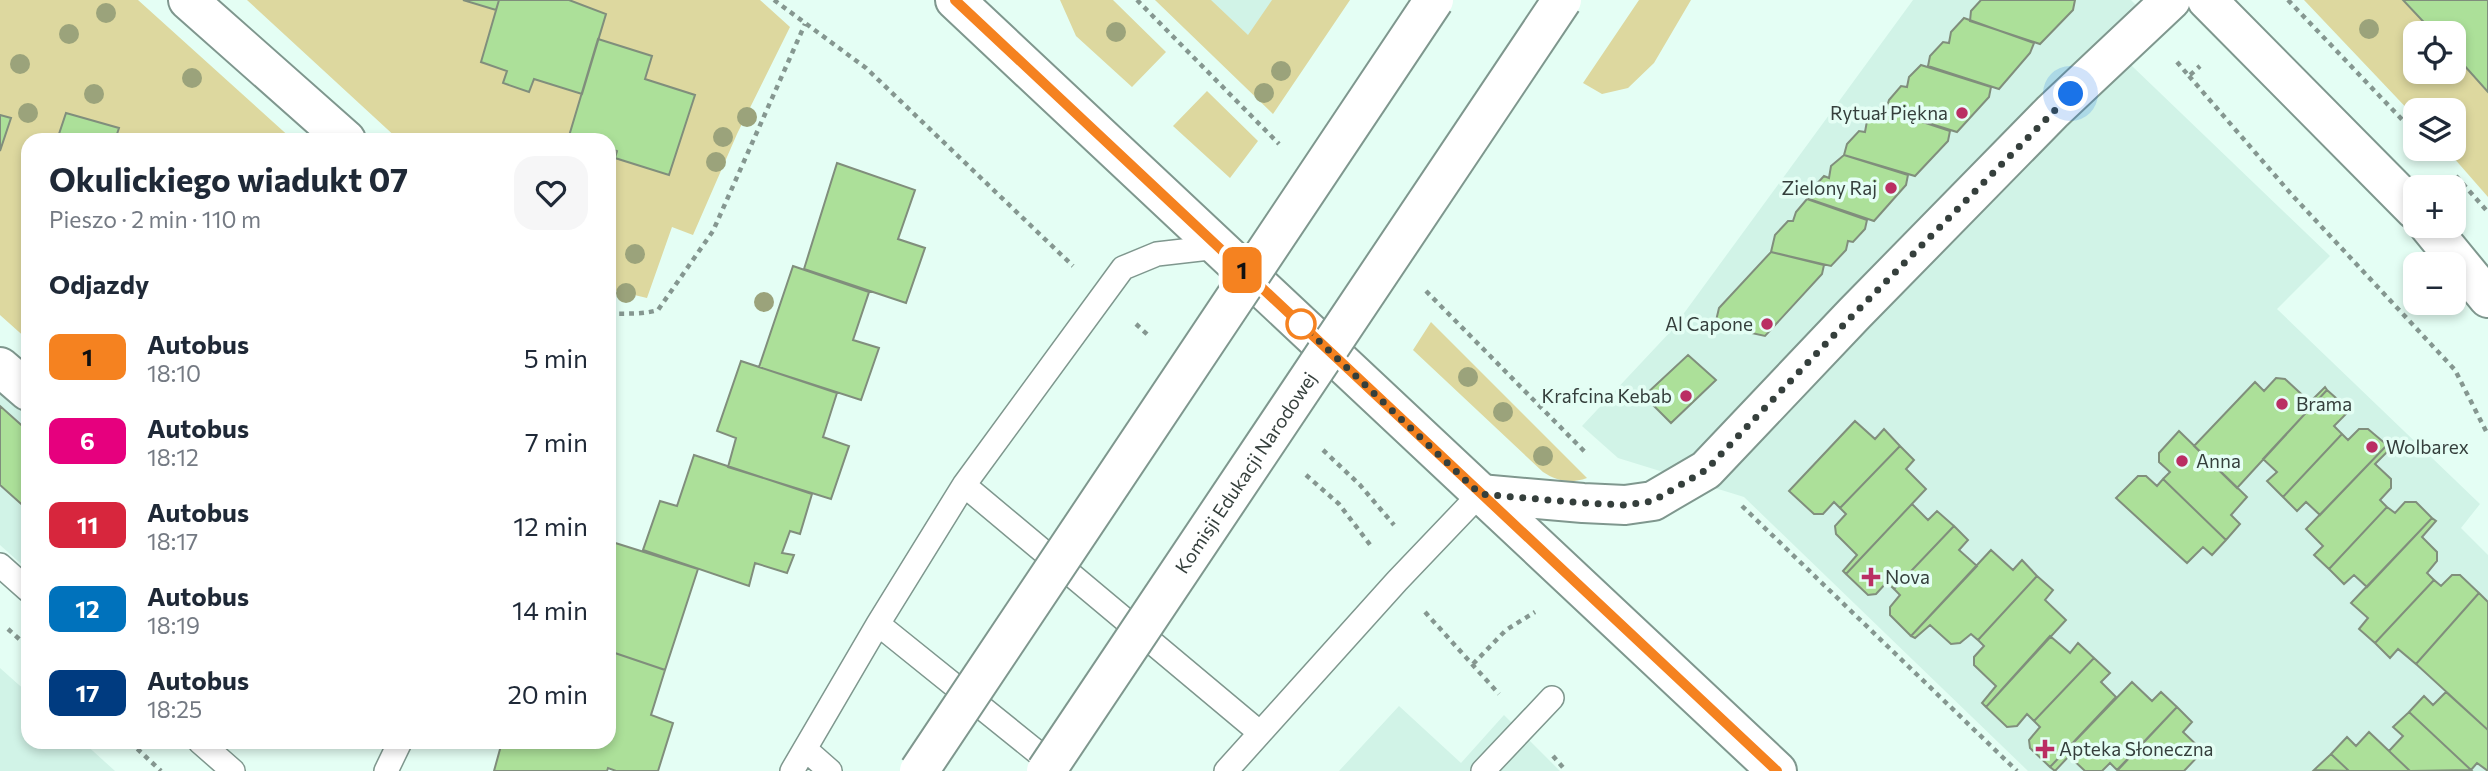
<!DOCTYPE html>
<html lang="pl">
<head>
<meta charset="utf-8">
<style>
	:root { --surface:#fff; --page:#f6f6f7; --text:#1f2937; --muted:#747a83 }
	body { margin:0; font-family:Commissioner,sans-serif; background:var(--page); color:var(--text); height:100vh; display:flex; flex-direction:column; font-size:26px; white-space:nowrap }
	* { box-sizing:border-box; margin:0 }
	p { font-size:23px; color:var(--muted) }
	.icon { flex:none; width:38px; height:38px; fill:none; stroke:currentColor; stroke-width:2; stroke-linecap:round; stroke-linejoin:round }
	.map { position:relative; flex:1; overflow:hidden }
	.side { position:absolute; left:21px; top:133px; width:595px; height:616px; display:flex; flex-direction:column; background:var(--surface); border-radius:21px; box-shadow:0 4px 10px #0003 }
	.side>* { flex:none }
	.badge { padding:0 14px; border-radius:10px; font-size:24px; line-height:46px }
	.tools { position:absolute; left:2403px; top:21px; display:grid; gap:14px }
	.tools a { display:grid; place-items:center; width:63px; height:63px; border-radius:14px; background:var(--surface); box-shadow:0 4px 10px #0003; font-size:35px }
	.you { position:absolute; width:35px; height:35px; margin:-18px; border:5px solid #fff; border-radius:50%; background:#1a73e8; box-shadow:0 0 0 10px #1a73e833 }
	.map>.badge { position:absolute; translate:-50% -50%; box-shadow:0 0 0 4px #fff }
	h2 { padding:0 28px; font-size:26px; line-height:63px }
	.round { display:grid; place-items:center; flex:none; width:74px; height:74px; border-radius:21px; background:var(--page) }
	.headline { display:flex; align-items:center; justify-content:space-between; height:119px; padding:0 28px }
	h1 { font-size:33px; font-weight:700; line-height:52px }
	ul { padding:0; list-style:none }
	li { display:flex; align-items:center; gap:21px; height:84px; padding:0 28px }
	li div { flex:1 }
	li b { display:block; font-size:26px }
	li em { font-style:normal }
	li .badge { min-width:77px; font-weight:700; text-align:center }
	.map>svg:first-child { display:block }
	.built { fill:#d1f3e7 }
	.green { fill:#ddd89f }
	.building { fill:#ace099; stroke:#808e7c; stroke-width:2 }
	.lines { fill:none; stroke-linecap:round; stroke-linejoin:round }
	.lane-casing { stroke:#7f978e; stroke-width:26 }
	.street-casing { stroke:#7f978e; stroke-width:42 }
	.secondary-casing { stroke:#7f978e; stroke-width:42 }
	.path { stroke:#859790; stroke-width:4.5; stroke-dasharray:5 5; stroke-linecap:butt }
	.lane { stroke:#fff; stroke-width:23 }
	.street { stroke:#fff; stroke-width:38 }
	.secondary { stroke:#fff; stroke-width:38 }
	.secondary-bridge-casing { stroke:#7f978e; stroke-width:42; stroke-linecap:butt }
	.secondary-bridge { stroke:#fff; stroke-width:38 }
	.tree { fill:#9ba37b }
	.line-casing { stroke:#fff; stroke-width:16 }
	.line { stroke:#f58220; stroke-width:10 }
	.walk { stroke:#353f3c; stroke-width:7; stroke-dasharray:0 12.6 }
	.poi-dot { fill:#ba2e63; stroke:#e4fef4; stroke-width:2.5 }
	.stop-dot { fill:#fff; stroke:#f58220; stroke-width:3.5 }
	.labels { text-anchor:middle; stroke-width:7; stroke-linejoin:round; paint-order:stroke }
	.poi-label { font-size:19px; fill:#353f3c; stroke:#e4fef4; text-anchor:start }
	.street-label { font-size:19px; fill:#353f3c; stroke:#e4fef4 }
</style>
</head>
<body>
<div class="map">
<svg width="2488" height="771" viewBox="0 0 2488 771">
	<rect width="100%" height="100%" fill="#e4fef4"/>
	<!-- built -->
	<path class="built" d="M1155,0H1301L1261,64Z
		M1913,0H2131L2140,9L2107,42L2330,256L2277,309L2480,504L2461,528L2488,555V771H2028L1744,497L1618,458L1582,426L1671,331Z
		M0,384L28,408V570L0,545Z
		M0,668L28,693V742H83L115,771H0Z
		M1399,706L1461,763L1504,715L1560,771H1339Z"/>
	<!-- green -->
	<path class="green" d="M0,0H138L293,140H28V340L0,315Z
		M247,0H760L790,27L737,134L693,235L672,227L647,298L609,289V140H399Z
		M1060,0H1113L1166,52L1132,87L1076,36Z
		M1155,0H1211L1248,35L1272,0H1350L1273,114Z
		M1639,0H1691L1654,63L1628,88L1602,94L1583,83Z
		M2304,0H2403L2434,33H2415V72H2454V54L2488,92V197L2446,149H2454V110H2415V117Z
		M1207,91L1258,141L1230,178L1173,126Z
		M1431,322L1587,478C1570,484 1557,481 1543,472L1413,350Z"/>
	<!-- building -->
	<path class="building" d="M463,0H499L496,10Z
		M499,0H569L606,14L582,94L534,79L529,92L503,83L507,71L481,62Z
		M1981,0H2075L2073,10L2040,44L1970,21L1971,11Z
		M2403,0H2488V92L2454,54V33H2434Z
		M1964,18L2034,43L2030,53L1999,89L1928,66L1930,56L1943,42L1949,43L1951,32Z
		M598,39L652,56L645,79L695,95L669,175L615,158L617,151L609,148V140H583L569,136Z
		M1921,65L1991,87L1989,97L1957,132L1886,110L1889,100L1901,86L1907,87L1909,77Z
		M1880,108L1950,131L1948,141L1915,176L1844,155L1847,144L1859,131L1865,132L1867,121Z
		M66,113L119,128L115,140H57Z
		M0,115L11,118L0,151Z
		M1844,155L1908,175L1906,185L1874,221L1809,199L1812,189L1824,176L1829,178L1831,166Z
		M837,163L915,190L898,239L925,248L906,303L804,269Z
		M1807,199L1867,220L1865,229L1853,242L1848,241L1846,250L1831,266L1771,252L1775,235L1788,221H1793L1796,212Z
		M1771,252L1824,265L1822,274L1765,336L1715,325L1719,308Z
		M793,266L869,292L853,340L879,348L861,400L759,367Z
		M1688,355L1716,380L1671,423L1644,396Z
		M741,361L837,393L823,437L849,446L831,499L728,467L736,438L717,431Z
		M2276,378L2285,379L2310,402L2325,387L2327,390L2237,488L2194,446L2255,382L2264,391Z
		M2327,390L2345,406L2346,414L2334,426L2342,434L2283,497L2267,481L2277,472L2263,459Z
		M0,406L28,431V510L0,485Z
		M1855,421L1875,439L1884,429L1900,446L1840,508L1834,502L1823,514H1814L1789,491Z
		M2359,429H2368L2387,445L2320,515L2306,502L2297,511L2283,497L2342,434L2348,440Z
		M2179,431L2247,497L2231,515L2240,524L2226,540L2163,479L2170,472L2159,462V453Z
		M2387,445L2390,449L2375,464L2391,479V488L2380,500L2387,507L2329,569L2314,555L2323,546L2306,529Z
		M1900,446L1914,460L1906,469L1926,489L1846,574L1843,571L1857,555L1836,534L1835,526L1846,514L1840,508Z
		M694,455L812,494L800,534L790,531L782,553L794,555L787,573L755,563L749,586L643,550L660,501L677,506Z
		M2138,476H2146L2157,486L2163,479L2226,540L2212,555L2203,547L2187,563L2116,498Z
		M2405,502H2416L2432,518L2367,587L2354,575L2344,584L2329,569L2387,507L2395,513Z
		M1912,504L1928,520L1937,511L1954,526L1894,589L1887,582L1876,594L1868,595L1846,574Z
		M2432,518L2436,521L2422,537L2437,552V561L2427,573L2434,580L2375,643L2359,629L2368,618L2351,603Z
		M1954,526L1968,540L1959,550L1977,566L1911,636L1890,615V607L1900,595L1894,589Z
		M609,541L698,569L665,670L609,651Z
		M1991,550L2013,570L2022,560L2037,576L1978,640L1971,634L1960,643L1951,644L1930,625L1915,638L1911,636Z
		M2452,575H2460L2479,593L2416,664L2398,649L2390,658L2375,643L2434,580L2441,586Z
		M2037,576L2053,590L2045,600L2066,620L1986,707L1982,703L1996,686L1974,665V657L1984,646L1978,640Z
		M2479,593L2488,602V730L2416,664Z
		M2050,636L2070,653L2078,643L2094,658L2034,721L2027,714L2017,726L2007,727L1986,707Z
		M609,651L665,670L651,715L673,723L658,771H616L608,768L607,771H494L502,742H609Z
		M2094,658L2110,673L2101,682L2116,697L2050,767L2030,748L2029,740L2040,727L2034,721Z
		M2132,682L2152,701L2161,692L2177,707L2117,770L2110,763L2102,771H2085L2069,756L2055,771L2050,767Z
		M2446,692L2488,730V771L2477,763L2471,770L2409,712L2424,696L2433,705Z
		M2177,707L2192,722L2183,732L2203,751L2184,771H2117Z
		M2409,712L2471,770L2410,771L2389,751L2403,736L2393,727Z
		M2369,732L2389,751L2410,771H2349L2331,754L2347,737L2356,746Z
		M2331,754L2349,771L2314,770Z"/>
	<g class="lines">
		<defs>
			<path id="lane" d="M964,485L1259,732
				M0,565L28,590
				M878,624L1058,769
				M200,742L233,771
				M805,749L830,771
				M386,771L400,742
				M792,771L878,624L964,485L1123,268L1157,254L1218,247
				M1226,771L1397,581L1480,494
				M1483,771L1552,698"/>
			<path id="street" d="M188,0L346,140
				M0,367L28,391
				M1480,494L1583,503L1625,505L1653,501L1706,470L1854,314L2052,112L2171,0"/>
			<path id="secondary" d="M955,0L1777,771
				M2207,0L2415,210
				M2429,226L2488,298"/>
		</defs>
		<!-- lane casing -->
		<use href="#lane" class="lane-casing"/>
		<!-- street casing -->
		<use href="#street" class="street-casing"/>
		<!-- secondary casing -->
		<use href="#secondary" class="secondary-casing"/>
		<!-- path -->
		<path class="path" d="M774,0L866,68L1073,266
			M1137,0L1279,144
			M2288,0L2412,130
			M2177,62L2189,76L2200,66
			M2189,76L2292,195L2455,370L2488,435
			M2456,176L2488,212
			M1426,291L1585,452
			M609,314C626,313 641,315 658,310L713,231L805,24
			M1136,324L1150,337
			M1323,450L1360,485L1394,525
			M1306,475L1339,504L1371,546
			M1742,506L2017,771
			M1425,612L1499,694
			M8,629L28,647
			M1473,664L1506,630L1535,612
			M130,742L161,771
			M1553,756L1566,771"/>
		<!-- lane -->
		<use href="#lane" class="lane"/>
		<!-- street -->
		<use href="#street" class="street"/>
		<!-- secondary -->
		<use href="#secondary" class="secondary"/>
		<defs>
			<g id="secondary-bridge">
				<path d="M919,771L1434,0"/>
				<path id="s1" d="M1046,771L1562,0"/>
			</g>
		</defs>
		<!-- secondary-bridge casing -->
		<use href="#secondary-bridge" class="secondary-bridge-casing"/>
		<!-- secondary-bridge -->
		<use href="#secondary-bridge" class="secondary-bridge"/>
	</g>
	<!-- trees -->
	<g class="tree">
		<circle cx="106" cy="13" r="10"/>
		<circle cx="2369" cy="29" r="10"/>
		<circle cx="1116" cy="32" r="10"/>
		<circle cx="69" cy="34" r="10"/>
		<circle cx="20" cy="64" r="10"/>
		<circle cx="1281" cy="71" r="10"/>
		<circle cx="192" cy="78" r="10"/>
		<circle cx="1264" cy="93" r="10"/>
		<circle cx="94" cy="94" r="10"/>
		<circle cx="28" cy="113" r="10"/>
		<circle cx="747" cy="117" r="10"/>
		<circle cx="723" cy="137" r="10"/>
		<circle cx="716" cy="162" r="10"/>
		<circle cx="635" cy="254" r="10"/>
		<circle cx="626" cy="293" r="10"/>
		<circle cx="764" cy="302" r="10"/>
		<circle cx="1468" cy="377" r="10"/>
		<circle cx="1503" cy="412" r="10"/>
		<circle cx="1543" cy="456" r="10"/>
	</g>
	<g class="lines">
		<defs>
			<path id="line" d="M955,0L1777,771"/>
		</defs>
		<!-- line casing -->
		<use href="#line" class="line-casing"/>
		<!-- line -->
		<use href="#line" class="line"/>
		<!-- walk -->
		<path class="walk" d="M1301,324L1480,494L1583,503L1625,505L1653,501L1706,470L1854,314L2071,94"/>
	</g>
	<!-- markers -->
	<g class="poi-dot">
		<circle cx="1962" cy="113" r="7"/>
		<circle cx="1891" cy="188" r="7"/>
		<circle cx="1767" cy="324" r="7"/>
		<circle cx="1686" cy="396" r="7"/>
		<circle cx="2282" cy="404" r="7"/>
		<circle cx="2372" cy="447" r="7"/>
		<circle cx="2182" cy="461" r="7"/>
		<path d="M1867.5 566.5h7v7h7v7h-7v7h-7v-7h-7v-7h7z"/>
		<path d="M2041.5 738.5h7v7h7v7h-7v7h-7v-7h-7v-7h7z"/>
	</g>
	<circle class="stop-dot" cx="1301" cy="324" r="14"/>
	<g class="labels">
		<!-- poi labels -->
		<g class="poi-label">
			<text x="1948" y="120" text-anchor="end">Rytuał Piękna</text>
			<text x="1877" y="195" text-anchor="end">Zielony Raj</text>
			<text x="1753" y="331" text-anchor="end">Al Capone</text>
			<text x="1672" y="403" text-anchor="end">Krafcina Kebab</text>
			<text x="2296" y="411">Brama</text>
			<text x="2386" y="454">Wolbarex</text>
			<text x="2196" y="468">Anna</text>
			<text x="1885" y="584">Nova</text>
			<text x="2059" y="756">Apteka Słoneczna</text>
		</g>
		<!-- street labels -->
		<g class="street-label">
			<text dy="7" stroke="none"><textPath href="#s1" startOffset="359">Komisji Edukacji Narodowej</textPath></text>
		</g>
	</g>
</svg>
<div class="tools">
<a><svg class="icon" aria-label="locate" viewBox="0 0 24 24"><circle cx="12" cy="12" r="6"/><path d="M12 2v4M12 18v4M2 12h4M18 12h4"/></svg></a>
<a><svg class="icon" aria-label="layers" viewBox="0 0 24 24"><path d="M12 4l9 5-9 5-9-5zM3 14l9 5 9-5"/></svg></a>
<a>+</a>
<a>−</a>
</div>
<div class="you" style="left:2071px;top:94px"></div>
<b class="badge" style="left:1242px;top:270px;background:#f58220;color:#111">1</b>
<section class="side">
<div class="headline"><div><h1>Okulickiego wiadukt 07</h1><p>Pieszo · 2 min · 110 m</p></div><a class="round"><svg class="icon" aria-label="heart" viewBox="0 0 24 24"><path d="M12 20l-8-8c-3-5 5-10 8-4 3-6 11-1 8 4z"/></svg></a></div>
<h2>Odjazdy</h2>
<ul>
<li><span class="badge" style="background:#f58220;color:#111">1</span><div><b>Autobus</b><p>18:10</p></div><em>5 min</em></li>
<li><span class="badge" style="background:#e6007e;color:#fff">6</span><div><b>Autobus</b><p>18:12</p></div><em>7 min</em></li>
<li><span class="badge" style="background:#d7263d;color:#fff">11</span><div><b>Autobus</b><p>18:17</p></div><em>12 min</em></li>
<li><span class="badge" style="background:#0072bc;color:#fff">12</span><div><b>Autobus</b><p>18:19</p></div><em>14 min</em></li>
<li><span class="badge" style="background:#003b80;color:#fff">17</span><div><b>Autobus</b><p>18:25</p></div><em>20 min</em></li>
</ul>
</section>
</div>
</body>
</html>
